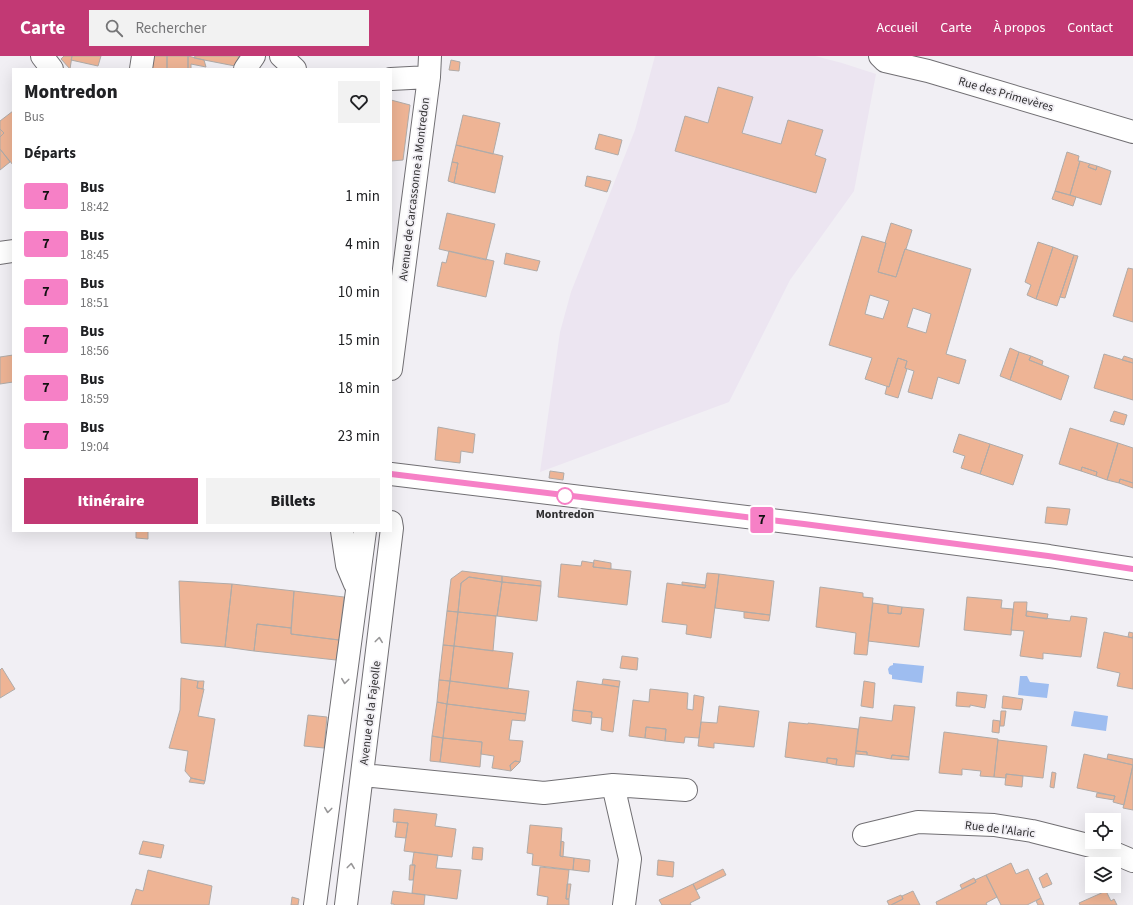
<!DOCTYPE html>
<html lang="fr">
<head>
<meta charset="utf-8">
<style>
	:root { --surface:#fff; --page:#f2f2f2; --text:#202124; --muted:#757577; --accent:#c23974 }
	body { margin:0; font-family:"Source Sans 3",sans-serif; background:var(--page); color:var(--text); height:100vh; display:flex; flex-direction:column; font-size:15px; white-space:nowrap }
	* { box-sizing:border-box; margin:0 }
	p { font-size:13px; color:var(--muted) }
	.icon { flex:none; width:22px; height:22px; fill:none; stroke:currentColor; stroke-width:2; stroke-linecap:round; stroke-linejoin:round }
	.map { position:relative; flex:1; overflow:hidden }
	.sheet { position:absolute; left:12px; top:12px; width:380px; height:464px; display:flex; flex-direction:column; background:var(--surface); border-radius:0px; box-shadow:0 4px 16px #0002 }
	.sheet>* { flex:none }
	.badge { padding:0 8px; border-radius:3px; font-size:14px; line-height:26px }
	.controls { position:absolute; left:1085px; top:757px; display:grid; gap:8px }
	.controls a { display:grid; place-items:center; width:36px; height:36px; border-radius:0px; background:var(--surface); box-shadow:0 4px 16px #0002; font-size:20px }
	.map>.badge { position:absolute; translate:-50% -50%; box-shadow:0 0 0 2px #fff }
	h2 { padding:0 12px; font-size:15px; line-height:36px }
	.round { display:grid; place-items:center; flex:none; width:42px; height:42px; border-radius:0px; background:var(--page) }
	.headline { display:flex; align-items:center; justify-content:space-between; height:68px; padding:0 12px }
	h1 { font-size:19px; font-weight:800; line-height:30px }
	.cta { display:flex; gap:8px; margin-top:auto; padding:8px 12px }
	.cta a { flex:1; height:46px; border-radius:0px; background:var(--accent); color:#fff; font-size:16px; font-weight:800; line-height:46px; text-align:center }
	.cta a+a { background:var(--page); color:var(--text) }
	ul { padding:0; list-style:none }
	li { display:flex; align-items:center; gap:12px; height:48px; padding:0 12px }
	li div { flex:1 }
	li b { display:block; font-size:15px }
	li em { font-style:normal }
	li .badge { min-width:44px; font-weight:700; text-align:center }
	header { display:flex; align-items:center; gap:24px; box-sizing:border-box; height:56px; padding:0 20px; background:var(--accent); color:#fff }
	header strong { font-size:19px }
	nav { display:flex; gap:22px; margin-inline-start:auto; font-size:14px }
	.search { width:280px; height:36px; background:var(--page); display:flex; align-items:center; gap:10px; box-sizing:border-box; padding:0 14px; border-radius:0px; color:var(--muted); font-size:15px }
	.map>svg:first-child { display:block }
	.built { fill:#ece5f1 }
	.water { fill:#9ebdf0 }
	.building { fill:#eeb495; stroke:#b0aba8; fill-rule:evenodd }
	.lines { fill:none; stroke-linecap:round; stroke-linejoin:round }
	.minor-casing { stroke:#716f73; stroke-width:24 }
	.minor { stroke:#fff; stroke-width:22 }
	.oneway { stroke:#989798 }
	.line-casing { stroke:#fff; stroke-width:9 }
	.line { stroke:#f680c6; stroke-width:6 }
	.stop-dot { fill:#fff; stroke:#f680c6; stroke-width:2 }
	.labels { text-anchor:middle; stroke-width:3.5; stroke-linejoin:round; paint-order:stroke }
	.street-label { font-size:12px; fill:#302f31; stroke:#f1eff4 }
	.stop-label { font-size:12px; font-weight:bold; fill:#302f31; stroke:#f1eff4 }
</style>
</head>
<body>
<header>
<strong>Carte</strong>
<div class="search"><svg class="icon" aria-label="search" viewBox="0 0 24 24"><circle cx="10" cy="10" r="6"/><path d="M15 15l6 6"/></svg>Rechercher</div>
<nav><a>Accueil</a><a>Carte</a><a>À propos</a><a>Contact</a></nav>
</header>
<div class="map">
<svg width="1133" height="849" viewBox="0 0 1133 849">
	<rect width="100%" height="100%" fill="#f1eff4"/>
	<!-- built -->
	<path class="built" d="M655,0H815L842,7L876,18L854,135L790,224L729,346L540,416L560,276L571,236L635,74Z"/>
	<!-- water -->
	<path class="water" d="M893,607L924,610L922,627L892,623V619L889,618L888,613L890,610L893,609Z
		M1020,620H1027L1030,626L1049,628L1047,642L1018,639Z
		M1074,655L1108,660L1106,675L1071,670Z"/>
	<!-- building -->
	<path class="building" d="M64,0H72L70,13L61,3Z
		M72,0H101L98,10L71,4Z
		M146,0H167V13H146Z
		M167,0H188V13H167Z
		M188,0L204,4L206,11L191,8V13H188Z
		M195,0H239L235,10L194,2Z
		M451,4L460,6L459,15L449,14Z
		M718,31L753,41L742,77L781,88L788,64L823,74L815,99L826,103L816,137L675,95L685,60L708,67Z
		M391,44L410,49L403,104L391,105Z
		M13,55V109L0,93V81L4,77L0,73V65Z
		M463,59L500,67L493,98L456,89Z
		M0,73L4,77L0,81Z
		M599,78L622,84L618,99L595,93Z
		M456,89L503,100L495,137L454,127L458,107L452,106Z
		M0,93L10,106L0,114Z
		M1067,96L1079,100L1078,105H1080L1070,139L1055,135Z
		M1080,105L1090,108L1088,111L1096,114L1097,110L1111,115L1101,149L1070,139Z
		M452,106L458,107L454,127L448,125Z
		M1090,108L1097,110L1096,114L1088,111Z
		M587,120L611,125L607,136L585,130Z
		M1055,135L1076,141L1073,150L1052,143Z
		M447,157L495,168L486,204L439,193Z
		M891,167L912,174L906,193H905L896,221L878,216L886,187H885Z
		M862,180L886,187L878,216L896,221L905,193L971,213L946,298L966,304L959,328L938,321L932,343L908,336L914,315L905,312L907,305L898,302L889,331L865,323L872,302L829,289ZM870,239L889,245L883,263L865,258ZM913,252L931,258L926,277L907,271Z
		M1038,186L1053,191L1036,243L1027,239L1031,229L1025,226Z
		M1053,191L1074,199L1057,250L1036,243Z
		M449,195L494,205L486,241L437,230L442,206L446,207Z
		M506,197L540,205L537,215L504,208Z
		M1074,199L1078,200L1065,242L1060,241Z
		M1128,212L1133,213V266L1113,260Z
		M1010,292L1019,296L1010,324L1000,320Z
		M1019,296L1031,300L1029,304L1069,320L1061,344L1010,324Z
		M1104,298L1133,307V344L1094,332Z
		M13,299V326L0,328V301Z
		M1031,300L1043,305L1042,309L1029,304Z
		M1124,300L1133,303V307L1122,304Z
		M898,302L907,305L905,312L907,313L898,342L885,338L887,330L889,331Z
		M1114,355L1127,359L1124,369L1110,365Z
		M438,371L475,378L473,397L461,395L460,407L435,404Z
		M1070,372L1118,387L1107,424L1096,420L1097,416L1082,411L1081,415L1059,408Z
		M959,378L990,388L980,418L961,412L965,400L953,396Z
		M1118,387L1133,392V427L1120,423L1119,427L1107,424Z
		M990,388L1023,399L1013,429L980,418Z
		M1082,411L1097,416L1096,420L1081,415Z
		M550,415L564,417L563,424L549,422Z
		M1120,423L1133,427V432L1119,427Z
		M1047,451L1070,453L1067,469L1045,467Z
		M136,475H148V483L136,482Z
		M594,504L611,507V513L593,511Z
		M582,505L594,507L593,511L631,515L627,549L558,541L561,508L581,510Z
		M462,515L502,520V526L469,521L461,527L458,556L447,555L451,523Z
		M707,517L719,518L711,582L686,578L687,569L662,566L667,527L705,532Z
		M719,518L774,525L770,559L715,552Z
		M502,520L541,525V530L502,526Z
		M469,521L502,526L497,560L458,556L461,527Z
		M179,525L232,528L225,591L181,587Z
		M502,526L541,530L537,565L497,560Z
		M682,526L706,529L705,532L682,529Z
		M232,528L294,535L291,572L257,568L254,595L225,591Z
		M820,531L863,537V541L873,542L867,599L854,598L856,577L816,571Z
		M294,535L344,541L339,584L291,578Z
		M967,541L1002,544L1001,552L1013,553L1011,579L964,574Z
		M1014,546H1027L1026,560L1070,565L1071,560L1087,562L1081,601L1043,597V603L1020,600L1024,575L1011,574Z
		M873,547L888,549V557L901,558L902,551L924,553L919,591L868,585Z
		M888,549L902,551L901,558L888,557Z
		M447,555L458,556L454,590L443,589Z
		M1027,555L1048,558L1047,563L1026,560Z
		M458,556L496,560L493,595L454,590Z
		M744,556L770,559L769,565L744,562Z
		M257,568L291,572V578L339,584L336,604L254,595Z
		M1104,576L1133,582V580V633L1117,630L1120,617L1097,612Z
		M1129,576L1133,577V582L1128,581Z
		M443,589L454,590L450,625L439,624Z
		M454,590L513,597L508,633L450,625Z
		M622,600L638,602L637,614L620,612Z
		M2,612L15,633L0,642V614Z
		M181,622L198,625L197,632L204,633L198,660L215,663L205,725L191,722L185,715L188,695L169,692L180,654Z
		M603,623L620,625L619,631L602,628Z
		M439,624L450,625L447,648L437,646Z
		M198,625H204L203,633L197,632Z
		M450,625L529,635L526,658L447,648Z
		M577,625L619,631L613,676L601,674L602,662L591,661L592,656L573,654Z
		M864,625L875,627L873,652L861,650Z
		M650,633L688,637L687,653L693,654L694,639L704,641L699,682L685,681L684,687L665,685L666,673L646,671L645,682L629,680L633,644L649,646Z
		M957,636L987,639L985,652L970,649V651L956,650Z
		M1003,640L1023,643L1021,654L1002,652Z
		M437,646L447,648L443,682L432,680Z
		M447,648L526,658L525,665L512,664L509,684L523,685L520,706L515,705L510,709L511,715L492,712L494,700L481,698L482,686L443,682Z
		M894,649L915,651L909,701L892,699L891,703L867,699V696L856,695L860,661L892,665Z
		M719,650L759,655L754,691L714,687V692L698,690L701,666L717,667Z
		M573,654L592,656L591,668L572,665Z
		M1001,655H1006L1004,670H1000Z
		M308,659L327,661L324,692L304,690Z
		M993,664L1000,665L999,677L992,676Z
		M789,666L808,668V667L858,673L854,711L836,709L837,703L827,702V707L785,701Z
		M646,671L666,673L665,685L645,682Z
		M944,676L998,683L994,721L980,720L981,715L962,713V719L939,717Z
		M432,680L443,682L440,706L430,705Z
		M443,682L482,686L480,711L440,706Z
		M998,684L1047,690L1043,722L1006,718V722L994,721Z
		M856,695L867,696V699L856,698Z
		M1084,698L1133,709L1124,749L1113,746L1115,740L1077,732Z
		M1108,698L1133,703V709L1107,703Z
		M892,699L909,701V704L891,703Z
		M827,702L837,703L836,709L827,707Z
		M515,705L520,706L511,715L510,709Z
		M1133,709V754L1123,752Z
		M1052,716L1056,717L1054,732L1050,731Z
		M1006,718L1023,720L1022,731L1005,729Z
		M191,722L205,725L204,728L189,726Z
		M1097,737L1115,740L1114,744L1096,741Z
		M394,753L437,758L435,770L456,773L452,801L404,795L408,767L393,766Z
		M397,766L408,767L406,782L395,781Z
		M530,769L562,772L560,800L574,802L573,814L532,809L533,798L527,797Z
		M143,785L164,789L161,802L139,798Z
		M561,785L564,786L563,801L560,800Z
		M473,791L483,792L482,804L472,803Z
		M414,796L438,799L436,812L461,814L457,843L412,837L415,809H412Z
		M574,802L590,804L589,816L573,814Z
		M658,804L674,806L673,821L657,819Z
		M1011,807L1016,818L1028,813L1041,842L1027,849H1001L986,819Z
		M410,809H415L413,824H409Z
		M540,811L569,814L566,843H569V849H547L548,841L537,839Z
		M723,813L726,819L696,834L693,828Z
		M148,814L212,830L209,849H131L136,833L143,835Z
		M1047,817L1052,828L1043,832L1039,822Z
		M986,819L997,841L986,847L987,849H937L936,846L976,826L975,824Z
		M974,822L976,826L962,833L960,829Z
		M567,828H571L569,843H566Z
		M693,828L700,842L690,847L691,849H662L659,844Z
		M393,835L425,839L424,849H394V848H391Z
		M913,835L920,849H891L903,843L902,840Z
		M1106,835L1111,845L1114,843L1117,849H1080L1079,847Z
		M901,839L903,843L891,849H889L887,845Z
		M292,841L299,843L298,849H291Z
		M1041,842L1044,849H1038L1036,845Z"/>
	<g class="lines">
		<defs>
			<path id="minor" d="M42,0L52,13
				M281,0L295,13
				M880,0L885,5L928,15L1133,76
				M141,13L143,0
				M245,13L254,0
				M391,23L429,21
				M0,197L13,195
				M391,313L429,21L430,0
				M391,418L804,468L1049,500L1133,513
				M342,475L347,509L355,528
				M363,719L544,737L613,729L686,734
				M613,729L630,803L624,849
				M864,779L918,766L994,769L1032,775L1107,794L1133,805
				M315,849L365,475
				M346,849L392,472L391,466"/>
		</defs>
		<!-- minor casing -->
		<use href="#minor" class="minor-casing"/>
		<!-- minor -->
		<use href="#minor" class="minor"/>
	</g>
	<!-- one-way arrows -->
	<defs><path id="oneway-chevron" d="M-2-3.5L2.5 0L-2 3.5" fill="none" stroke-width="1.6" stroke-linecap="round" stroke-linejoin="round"/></defs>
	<g class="oneway">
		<use href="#oneway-chevron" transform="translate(379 584) rotate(-83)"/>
		<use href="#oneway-chevron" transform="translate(345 625) rotate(97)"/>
		<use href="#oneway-chevron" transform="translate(328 754) rotate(97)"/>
		<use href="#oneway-chevron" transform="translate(351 810) rotate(-83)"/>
	</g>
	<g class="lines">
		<defs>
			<path id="line" d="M391,418L804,468L1048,500L1133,513"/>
		</defs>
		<!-- line casing -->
		<use href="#line" class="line-casing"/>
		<!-- line -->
		<use href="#line" class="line"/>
	</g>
	<!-- markers -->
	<circle class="stop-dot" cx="565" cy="440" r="8"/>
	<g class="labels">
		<!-- street labels -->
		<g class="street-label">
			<text transform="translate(1006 38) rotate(16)" y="4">Rue des Primevères</text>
			<text transform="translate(414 133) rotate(-83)" y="4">Avenue de Carcassonne à Montredon</text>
			<text transform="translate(370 657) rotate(-83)" y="4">Avenue de la Fajeolle</text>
			<text transform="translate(1000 773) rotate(7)" y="4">Rue de l'Alaric</text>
		</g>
		<!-- stop labels -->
		<g class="stop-label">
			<text x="565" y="462">Montredon</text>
		</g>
	</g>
</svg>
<div class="controls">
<a><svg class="icon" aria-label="locate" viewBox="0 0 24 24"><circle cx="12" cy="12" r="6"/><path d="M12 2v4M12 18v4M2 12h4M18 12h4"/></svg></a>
<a><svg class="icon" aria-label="layers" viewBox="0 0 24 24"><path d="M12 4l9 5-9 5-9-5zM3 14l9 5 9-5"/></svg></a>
</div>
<b class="badge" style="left:762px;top:464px;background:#f680c6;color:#111">7</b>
<section class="sheet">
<div class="headline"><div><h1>Montredon</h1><p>Bus</p></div><a class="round"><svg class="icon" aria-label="heart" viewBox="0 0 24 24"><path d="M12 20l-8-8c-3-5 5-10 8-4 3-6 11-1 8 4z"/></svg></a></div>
<h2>Départs</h2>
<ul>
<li><span class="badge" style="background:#f680c6;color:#111">7</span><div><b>Bus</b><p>18:42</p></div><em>1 min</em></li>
<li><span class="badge" style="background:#f680c6;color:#111">7</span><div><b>Bus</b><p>18:45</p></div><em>4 min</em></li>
<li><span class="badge" style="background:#f680c6;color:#111">7</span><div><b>Bus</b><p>18:51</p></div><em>10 min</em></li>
<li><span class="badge" style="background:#f680c6;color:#111">7</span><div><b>Bus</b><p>18:56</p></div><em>15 min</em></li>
<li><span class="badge" style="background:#f680c6;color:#111">7</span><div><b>Bus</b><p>18:59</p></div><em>18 min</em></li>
<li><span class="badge" style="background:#f680c6;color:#111">7</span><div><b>Bus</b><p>19:04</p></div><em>23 min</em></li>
</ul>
<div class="cta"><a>Itinéraire</a><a>Billets</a></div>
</section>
</div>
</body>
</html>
